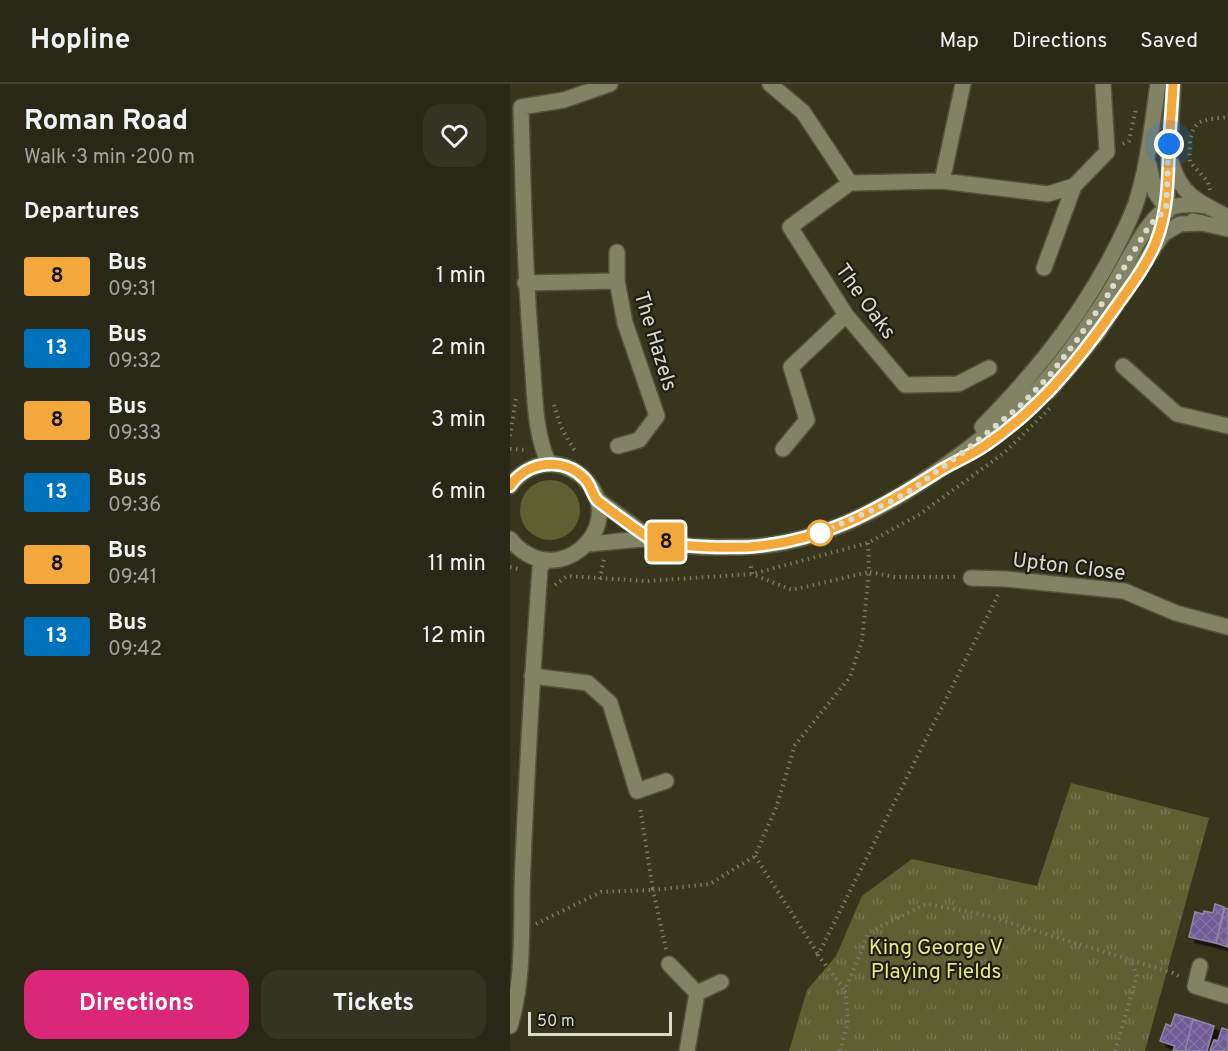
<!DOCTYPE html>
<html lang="en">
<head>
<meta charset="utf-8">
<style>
	:root { --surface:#292816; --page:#353423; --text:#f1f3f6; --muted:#a5a6a1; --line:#454435; --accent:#db2777 }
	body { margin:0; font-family:Overpass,sans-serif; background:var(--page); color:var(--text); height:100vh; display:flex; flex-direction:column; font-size:22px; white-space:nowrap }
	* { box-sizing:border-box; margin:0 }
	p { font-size:20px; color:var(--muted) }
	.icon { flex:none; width:33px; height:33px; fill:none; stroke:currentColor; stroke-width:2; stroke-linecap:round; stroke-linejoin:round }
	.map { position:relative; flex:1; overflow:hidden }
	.drawer { display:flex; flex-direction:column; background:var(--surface); width:510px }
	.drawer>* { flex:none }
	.badge { padding:0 12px; border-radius:4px; font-size:21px; line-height:39px }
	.scale { position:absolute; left:18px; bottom:15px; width:144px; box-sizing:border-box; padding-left:6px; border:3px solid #dbdbcc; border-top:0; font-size:16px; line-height:21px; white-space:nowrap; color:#dbdbcc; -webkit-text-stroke:4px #1d1d12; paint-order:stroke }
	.you { position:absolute; width:30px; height:30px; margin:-15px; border:4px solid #fff; border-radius:50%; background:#1a73e8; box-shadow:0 0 0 9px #1a73e833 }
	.map>.badge { position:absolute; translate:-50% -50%; box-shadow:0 0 0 3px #fff }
	h2 { padding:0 24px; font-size:22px; line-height:54px }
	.round { display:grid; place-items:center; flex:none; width:63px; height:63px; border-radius:18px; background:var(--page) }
	.head { display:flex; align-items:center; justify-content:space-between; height:102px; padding:0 24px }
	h1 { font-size:28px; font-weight:700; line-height:45px }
	.button { display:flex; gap:12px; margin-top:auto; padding:12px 24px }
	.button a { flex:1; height:69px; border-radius:18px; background:var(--accent); color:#fff; font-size:24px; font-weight:700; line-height:69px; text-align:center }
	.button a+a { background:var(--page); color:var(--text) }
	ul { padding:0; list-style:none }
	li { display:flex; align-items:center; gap:18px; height:72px; padding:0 24px }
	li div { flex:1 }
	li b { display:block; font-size:22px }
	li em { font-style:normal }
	li .badge { min-width:66px; font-weight:700; text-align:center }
	header { display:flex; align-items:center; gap:36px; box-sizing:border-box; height:84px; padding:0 30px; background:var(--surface); border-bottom:2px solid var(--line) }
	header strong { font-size:28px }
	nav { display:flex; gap:33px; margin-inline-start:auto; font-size:21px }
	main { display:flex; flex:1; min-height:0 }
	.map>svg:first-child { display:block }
	.grass { fill:#5f5f34 }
	.park { fill:url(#park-tufts) }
	.building { fill:url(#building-cross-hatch); stroke:#8f87a3; stroke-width:1.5; filter:url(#shadow) }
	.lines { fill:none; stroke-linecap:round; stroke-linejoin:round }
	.minor-casing { stroke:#53533d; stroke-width:18 }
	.tertiary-casing { stroke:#53533d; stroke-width:18 }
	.path { stroke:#797863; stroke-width:4; stroke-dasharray:1.5 4.5; stroke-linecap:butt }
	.minor { stroke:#828265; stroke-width:15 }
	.tertiary { stroke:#828265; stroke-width:15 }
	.line-casing { stroke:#fff; stroke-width:14 }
	.line { stroke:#f2a83b; stroke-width:9 }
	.walk { stroke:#dbdbcc; stroke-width:6; stroke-dasharray:0 10.8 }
	.stop-dot { fill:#fff; stroke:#f2a83b; stroke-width:3 }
	.labels { text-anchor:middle; stroke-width:4.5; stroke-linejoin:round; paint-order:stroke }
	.street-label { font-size:21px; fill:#dbdbcc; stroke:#1d1d12 }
	.park-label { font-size:21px; fill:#eae983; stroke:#1d1d12 }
</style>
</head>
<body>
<header>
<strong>Hopline</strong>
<nav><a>Map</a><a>Directions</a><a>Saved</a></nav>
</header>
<main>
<section class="drawer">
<div class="head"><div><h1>Roman Road</h1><p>Walk · 3 min · 200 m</p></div><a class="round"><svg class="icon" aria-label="heart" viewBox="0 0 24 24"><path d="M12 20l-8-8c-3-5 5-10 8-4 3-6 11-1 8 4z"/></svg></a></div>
<h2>Departures</h2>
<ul>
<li><span class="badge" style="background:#f2a83b;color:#111">8</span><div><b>Bus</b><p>09:31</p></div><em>1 min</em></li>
<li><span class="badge" style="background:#0072bc;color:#fff">13</span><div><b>Bus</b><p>09:32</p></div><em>2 min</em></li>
<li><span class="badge" style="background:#f2a83b;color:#111">8</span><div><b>Bus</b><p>09:33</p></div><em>3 min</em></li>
<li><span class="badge" style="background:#0072bc;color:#fff">13</span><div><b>Bus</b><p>09:36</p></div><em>6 min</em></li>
<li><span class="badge" style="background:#f2a83b;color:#111">8</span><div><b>Bus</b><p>09:41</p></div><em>11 min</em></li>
<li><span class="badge" style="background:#0072bc;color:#fff">13</span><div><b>Bus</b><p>09:42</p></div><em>12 min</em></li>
</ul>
<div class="button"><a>Directions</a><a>Tickets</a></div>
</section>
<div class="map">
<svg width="718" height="967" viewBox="0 0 718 967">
	<defs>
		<pattern id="park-tufts" width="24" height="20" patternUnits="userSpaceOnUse" patternTransform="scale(1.5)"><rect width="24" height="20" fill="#5f5f34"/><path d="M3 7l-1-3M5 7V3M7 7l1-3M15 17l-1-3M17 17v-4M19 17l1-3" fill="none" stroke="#757550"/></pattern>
		<pattern id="building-cross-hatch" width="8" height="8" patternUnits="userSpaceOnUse" patternTransform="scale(1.5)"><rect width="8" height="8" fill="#6f5b96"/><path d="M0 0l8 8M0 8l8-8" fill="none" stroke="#8372a4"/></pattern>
		<filter id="shadow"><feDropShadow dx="5.5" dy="5.5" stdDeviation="0" flood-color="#0009"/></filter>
	</defs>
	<rect width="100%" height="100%" fill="#37361d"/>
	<!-- grass -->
	<path class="grass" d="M10 426a30 30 0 1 1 60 0a30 30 0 1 1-60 0Z"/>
	<!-- park -->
	<path class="park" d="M561,699L699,734L635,967H279L297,906L326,872L352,812L402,775L527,802Z"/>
	<!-- building -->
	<path class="building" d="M705,820L714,823L706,859L679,853L685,828L693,830L694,827L703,829Z
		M715,824L718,825V863L706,859Z
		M665,930L683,935L675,967H663L665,962L650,957L656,940L661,942Z
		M683,935L704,942L697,967H675Z
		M712,944L718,946V967H700L704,956L708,957Z"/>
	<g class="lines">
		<defs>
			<path id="minor" d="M260,0L293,28L340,99L432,97L538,110L564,102L597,68L593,0
				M432,97L453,0
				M340,99L280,143L336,231L395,301L448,300L479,284
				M534,184L564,102
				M107,197V168
				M15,199L107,197L115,239L147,332L129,356L108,362
				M613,282L667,330L718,342
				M273,365L297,336L281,283L336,231
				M39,380C24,348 25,310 22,276C15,191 13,107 11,23L54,16L100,0
				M461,494L496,495L614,507L666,529L718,543
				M22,592L78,599L100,619L127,707L156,697
				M159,880L187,909L177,967
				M690,882L685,902L718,912
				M187,909L211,898
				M0,942C16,888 10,834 13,779C17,681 23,583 30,484L35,477"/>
			<path id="tertiary" d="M662,80C671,112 691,119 718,133
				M639,81L645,108L658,127
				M654,132L657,113L663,0
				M683,137L718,145
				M539,307L586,251L653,150L670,140L693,139
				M472,343C521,293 561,245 595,184C606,164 617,143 625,122C638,83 642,41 648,0
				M0,402C10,388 26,379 44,380C58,382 70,388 79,400C116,446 45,510 0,455
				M87,415L141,455
				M77,460C98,459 120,455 140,455C154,456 167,460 181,462C198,464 218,463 235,463C320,460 398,411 463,361C485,344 506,327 525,308C552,280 575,246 596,214C611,191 633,141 653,127C666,119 683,120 697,122"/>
		</defs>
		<!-- minor casing -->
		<use href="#minor" class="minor-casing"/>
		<!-- tertiary casing -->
		<use href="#tertiary" class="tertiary-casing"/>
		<!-- path -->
		<path class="path" d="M613,60L619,57L626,24
			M700,106L698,98L680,78C679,72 680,65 680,59C683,33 696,36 718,33
			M44,321L51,343L66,369
			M0,352L6,314
			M0,365L17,366
			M358,459L359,488L385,493H445
			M0,483L8,485
			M90,495L94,475
			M45,501L57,492L137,497L242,490L358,459L410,430L454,398L494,369L541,323
			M245,772L308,870
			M26,840L91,808L143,806L130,723
			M156,865L143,806L200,800L245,772L266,724L285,661L340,593L352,556L359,488L282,506L242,490L240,478
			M334,905L308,871L488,511
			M330,967L338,938L335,906L359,848L416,820L471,830L663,889L672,894
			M605,967L627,892L621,877"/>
		<!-- minor -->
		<use href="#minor" class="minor"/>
		<!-- tertiary -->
		<use href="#tertiary" class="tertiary"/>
	</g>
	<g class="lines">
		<defs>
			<path id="line" d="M0,402C17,377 54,372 75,395C81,401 82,410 87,416C91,420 138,454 142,456C165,463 215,464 239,463C311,458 366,427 426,389C442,379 460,372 476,361C529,325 569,276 605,224C619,204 637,181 646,158C658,127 658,96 659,63C660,42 662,21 663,0"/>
		</defs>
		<!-- line casing -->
		<use href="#line" class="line-casing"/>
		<!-- line -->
		<use href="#line" class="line"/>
		<!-- walk -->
		<path class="walk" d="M310,449L301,453L378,419L403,405L456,366L509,323L540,291L567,256L596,214L639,142L656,125L659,60"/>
	</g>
	<!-- markers -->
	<circle class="stop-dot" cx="310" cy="449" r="12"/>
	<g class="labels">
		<!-- street labels -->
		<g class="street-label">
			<text transform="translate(356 217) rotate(54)" y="7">The Oaks</text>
			<text transform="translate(146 257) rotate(73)" y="7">The Hazels</text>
			<text transform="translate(559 482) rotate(7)" y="7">Upton Close</text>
		</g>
		<!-- park labels -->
		<g class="park-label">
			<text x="426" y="870">King George V<tspan x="426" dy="24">Playing Fields</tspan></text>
		</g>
	</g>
</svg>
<div class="scale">50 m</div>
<div class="you" style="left:659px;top:60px"></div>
<b class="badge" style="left:156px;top:458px;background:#f2a83b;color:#111">8</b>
</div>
</main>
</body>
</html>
